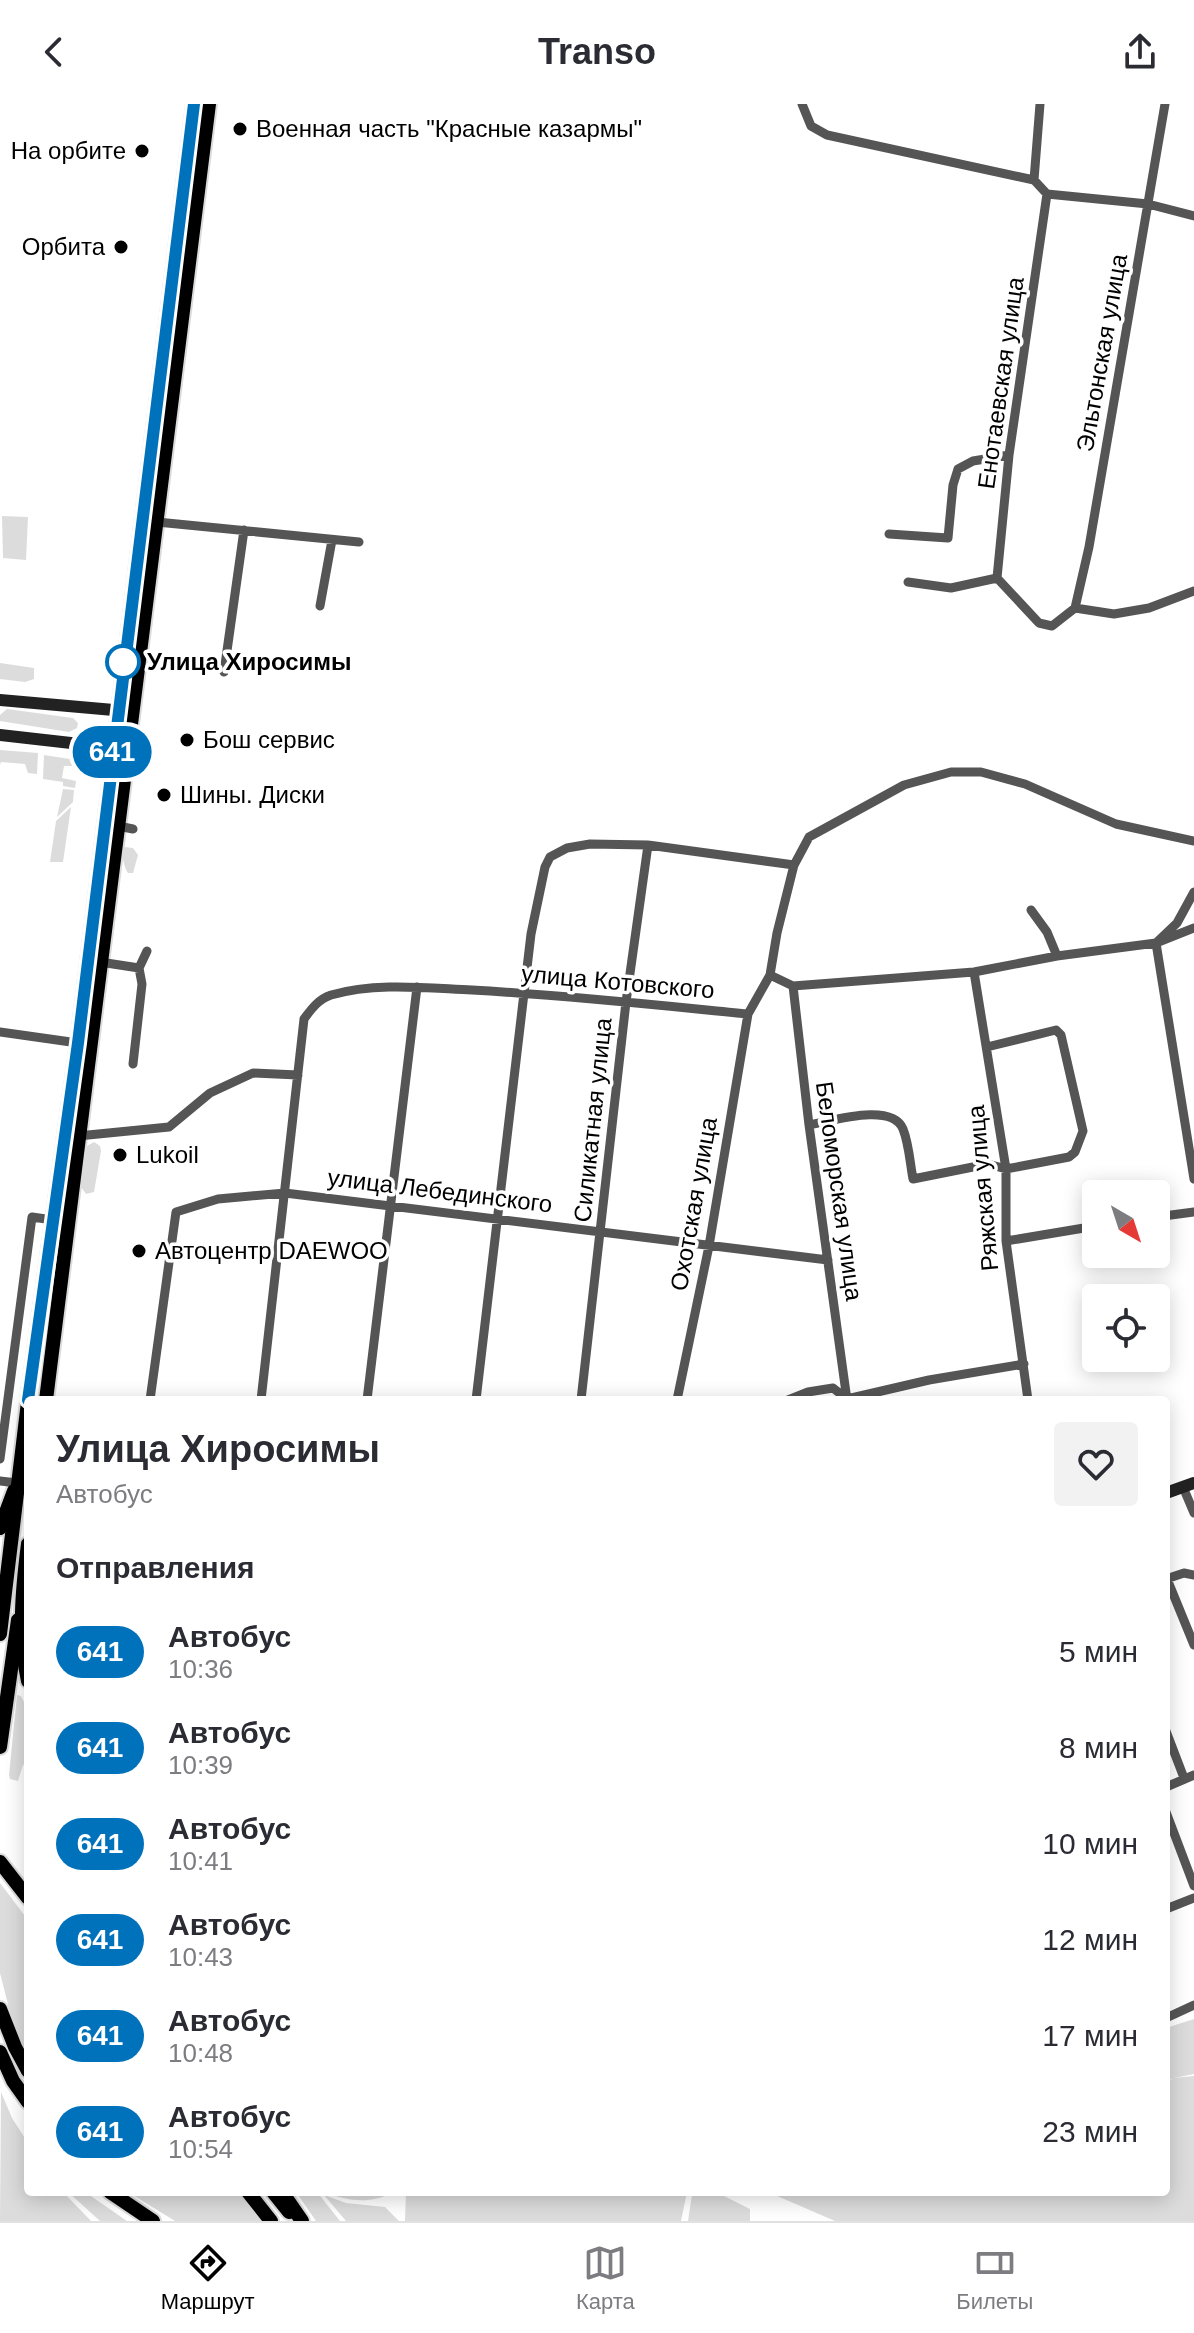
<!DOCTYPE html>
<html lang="ru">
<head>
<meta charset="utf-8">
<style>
	:root { --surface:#fff; --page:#f2f2f3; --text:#2b2b33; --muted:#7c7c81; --line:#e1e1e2; --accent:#000 }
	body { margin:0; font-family:Helvetica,sans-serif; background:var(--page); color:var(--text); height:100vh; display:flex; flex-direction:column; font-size:30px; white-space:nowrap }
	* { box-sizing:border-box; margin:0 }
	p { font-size:26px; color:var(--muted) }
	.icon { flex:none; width:44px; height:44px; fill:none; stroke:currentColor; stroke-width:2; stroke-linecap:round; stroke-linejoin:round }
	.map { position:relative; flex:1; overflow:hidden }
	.sheet { position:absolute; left:24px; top:1292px; width:1146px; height:800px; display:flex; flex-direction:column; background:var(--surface); border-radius:8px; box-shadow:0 4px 20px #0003 }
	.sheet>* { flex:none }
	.badge { padding:0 16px; border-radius:26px; font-size:28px; line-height:52px }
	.needle { width:52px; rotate:141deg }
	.tools { position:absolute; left:1082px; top:1076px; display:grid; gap:16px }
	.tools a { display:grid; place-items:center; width:88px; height:88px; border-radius:8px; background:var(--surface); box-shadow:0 4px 20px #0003; font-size:40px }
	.map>.badge { position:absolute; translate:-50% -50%; box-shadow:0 0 0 4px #fff }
	h2 { padding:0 32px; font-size:30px; line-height:72px }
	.round { display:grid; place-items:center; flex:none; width:84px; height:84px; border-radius:8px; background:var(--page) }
	.headline { display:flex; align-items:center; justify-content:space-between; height:136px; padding:0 32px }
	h1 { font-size:38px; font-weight:700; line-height:60px }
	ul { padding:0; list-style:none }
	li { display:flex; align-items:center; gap:24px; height:96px; padding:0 32px }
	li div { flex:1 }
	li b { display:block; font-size:30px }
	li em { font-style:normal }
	li .badge { min-width:88px; font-weight:700; text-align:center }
	header { display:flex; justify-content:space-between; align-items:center; height:104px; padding:0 32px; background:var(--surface); font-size:36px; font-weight:700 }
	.menu { display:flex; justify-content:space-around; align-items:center; height:112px; border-top:2px solid var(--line); background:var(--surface); font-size:22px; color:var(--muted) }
	.menu a { display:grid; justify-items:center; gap:4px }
	.menu .active { color:var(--accent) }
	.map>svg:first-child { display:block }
	.green { fill:#dcdcdc }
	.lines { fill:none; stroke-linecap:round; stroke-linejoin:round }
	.primary-casing { stroke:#dbdbdb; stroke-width:18 }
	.trunk-casing { stroke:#dbdbdb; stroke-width:18 }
	.minor { stroke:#555; stroke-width:9 }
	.secondary { stroke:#222; stroke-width:12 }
	.primary { stroke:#000; stroke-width:14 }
	.trunk { stroke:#000; stroke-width:14 }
	.line-casing { stroke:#fff; stroke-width:18 }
	.line { stroke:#0072bc; stroke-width:12 }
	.poi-dot { fill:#000; stroke:#fff; stroke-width:3 }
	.stop-dot { fill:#fff; stroke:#0072bc; stroke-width:4 }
	.labels { text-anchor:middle; stroke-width:7; stroke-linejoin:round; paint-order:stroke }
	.poi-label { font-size:24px; fill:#000; stroke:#fff; text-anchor:start }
	.street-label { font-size:24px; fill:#000; stroke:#fff }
	.stop-label { font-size:24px; font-weight:bold; fill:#000; stroke:#fff; text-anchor:start }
</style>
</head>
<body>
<header><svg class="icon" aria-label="back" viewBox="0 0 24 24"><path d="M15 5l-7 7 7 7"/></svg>Transo<svg class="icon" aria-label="share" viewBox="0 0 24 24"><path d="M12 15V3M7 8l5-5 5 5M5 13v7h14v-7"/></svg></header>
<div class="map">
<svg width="1194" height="2117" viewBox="0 0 1194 2117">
	<rect width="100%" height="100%" fill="#fff"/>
	<!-- green -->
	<path class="green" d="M2,412L28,413L26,456L3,454Z
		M0,559L34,564V575L25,578L0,575Z
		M7,605L73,614L78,619L77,624L69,628L0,617V611Z
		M0,646L38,649L37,670L28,669L25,660L1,658L0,661Z
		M44,651L70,655L77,662H64L62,674L76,677L75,684L63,682V678L43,675Z
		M63,685L74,686L73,698L57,713Z
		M71,703L63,758H50L56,717Z
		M125,743L133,744L138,751L133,769H128C124,764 124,756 121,749Z
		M94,1038L100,1042L101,1047L94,1088L86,1090L81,1083L87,1042Z
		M17,1591L21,1592L28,1606V1658L23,1661L18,1677L10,1675L9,1671Z
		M0,1779L28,1816L24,1835L28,1846V1956L14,1924L0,1869Z
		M1194,1915V1970L1174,1974L1194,1972V2117H835L768,2088H1166V1980L1173,1974L1166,1978V1924Z
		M1,1988L12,2014L28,2039V2088H63L91,2117H0Z
		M68,2088H85L127,2117H100Z
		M128,2088H239L261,2117H175Z
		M296,2088H317L340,2117H316Z
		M326,2088H393C372,2100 348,2098 326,2088Z
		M406,2088H687L681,2117H405Z
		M696,2088H716L750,2105V2117H688L692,2091Z
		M324,2091L346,2099L385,2103L399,2117H346Z"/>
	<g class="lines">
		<defs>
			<path id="primary" d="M0,1424L14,1387
				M0,1643L18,1516
				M0,1758L28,1794
				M0,1905L15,1943L28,1967
				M248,2088L271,2117
				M273,2088L289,2108"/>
			<path id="trunk" d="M28,1296L78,939L194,0
				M46,1296L209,0
				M28,1440C22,1487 18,1531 28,1577
				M0,1530L28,1298
				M0,1948L13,1977L28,1998
				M110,2088L153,2117
				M282,2088L302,2117"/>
		</defs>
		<!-- primary casing -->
		<use href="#primary" class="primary-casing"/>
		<!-- trunk casing -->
		<use href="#trunk" class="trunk-casing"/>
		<!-- minor -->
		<path class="minor" d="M802,0L811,22L827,31L1034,76L1047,90L1148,100L1194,112
			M1034,76L1040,0
			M157,418L359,438
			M889,430L948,434L953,381L958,365L973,357L1009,351
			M997,474L1009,351L1047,90
			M997,474L1039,519L1052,522L1075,504L1114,510L1149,504L1194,487
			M908,478L951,484L997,474
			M320,502L332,436
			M1075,504L1089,443L1165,0
			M224,568L244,426
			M118,722L133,725
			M1194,788L1177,819L1156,839L1194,1075
			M1031,806L1047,828L1057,852
			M100,858L139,864L147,847
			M974,868L1006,1065V1137L1028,1296
			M770,871L793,882L974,868L1057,852L1156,839L1194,824
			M793,882L809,1021L847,1296
			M0,928L78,939
			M133,960L142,880L139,864
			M809,1021C832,1017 892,998 903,1025C909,1040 910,1059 913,1075L988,1060L1006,1065L1069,1053L1075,1048L1083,1027L1061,931L1056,926L987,943
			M78,1032L169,1023L210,989L253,969L298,971
			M1156,1113L1194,1108
			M1006,1137L1096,1122
			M150,1296L176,1108L218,1095L285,1089L828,1156
			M261,1296L304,915C312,904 319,895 331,891C376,878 426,884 472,886C564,891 656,901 748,910
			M367,1296L417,883
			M476,1296L531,830L545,763L550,753L567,744L590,740L648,741L794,761
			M581,1296L626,898L648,741
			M677,1296L709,1142L748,910L770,871L777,829L794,761L809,733L904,681L951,668H981L1025,680L1116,720L1194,737
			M788,1296L808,1288L833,1284L847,1295L929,1276L1024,1260
			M0,1355L32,1113L53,1116
			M0,1377L17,1379
			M1183,1383L1194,1409
			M1166,1475L1184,1469L1194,1471
			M1167,1475L1194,1541
			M1166,1627L1184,1674
			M1166,1683L1194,1671
			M1166,1708L1194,1782
			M1166,1805L1194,1794
			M1166,1914L1194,1901"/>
		<!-- secondary -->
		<path class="secondary" d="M0,596L125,607
			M0,631L124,645
			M1166,1389L1194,1379"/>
		<!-- primary -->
		<use href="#primary" class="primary"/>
		<!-- trunk -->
		<use href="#trunk" class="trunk"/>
	</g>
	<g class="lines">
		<defs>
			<path id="line" d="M28,1296L78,939L194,0"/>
		</defs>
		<!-- line casing -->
		<use href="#line" class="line-casing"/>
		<!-- line -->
		<use href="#line" class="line"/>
	</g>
	<!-- markers -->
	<g class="poi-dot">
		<circle cx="240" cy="25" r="8"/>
		<circle cx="142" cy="47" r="8"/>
		<circle cx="121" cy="143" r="8"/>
		<circle cx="187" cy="636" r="8"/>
		<circle cx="164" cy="691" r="8"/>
		<circle cx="120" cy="1051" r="8"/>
		<circle cx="139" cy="1147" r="8"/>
	</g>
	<circle class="stop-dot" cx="123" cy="558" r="16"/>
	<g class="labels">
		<!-- poi labels -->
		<g class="poi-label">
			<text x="256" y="33">Военная часть "Красные казармы"</text>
			<text x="126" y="55" text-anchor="end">На орбите</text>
			<text x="105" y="151" text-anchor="end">Орбита</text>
			<text x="203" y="644">Бош сервис</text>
			<text x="180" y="699">Шины. Диски</text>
			<text x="136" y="1059">Lukoil</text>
			<text x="155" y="1155">Автоцентр DAEWOO</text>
		</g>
		<!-- street labels -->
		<g class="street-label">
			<text transform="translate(1102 249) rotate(-80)" y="8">Эльтонская улица</text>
			<text transform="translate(1001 279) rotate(-82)" y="8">Енотаевская улица</text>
			<text transform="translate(618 878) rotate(5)" y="8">улица Котовского</text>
			<text transform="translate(593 1016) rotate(-84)" y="8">Силикатная улица</text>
			<text transform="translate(983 1084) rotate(-95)" y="8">Ряжская улица</text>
			<text transform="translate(440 1087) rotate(7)" y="8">улица Лебединского</text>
			<text transform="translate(839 1087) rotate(82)" y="8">Беломорская улица</text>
			<text transform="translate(694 1100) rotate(-80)" y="8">Охотская улица</text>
		</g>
		<!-- stop labels -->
		<g class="stop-label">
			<text x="147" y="566">Улица Хиросимы</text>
		</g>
	</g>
</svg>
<div class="tools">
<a><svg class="needle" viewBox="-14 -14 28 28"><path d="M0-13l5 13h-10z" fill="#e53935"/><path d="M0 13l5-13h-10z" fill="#7c7c81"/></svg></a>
<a><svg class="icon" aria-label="locate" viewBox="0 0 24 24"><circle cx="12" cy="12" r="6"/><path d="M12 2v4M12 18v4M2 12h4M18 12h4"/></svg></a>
</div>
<b class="badge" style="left:112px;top:648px;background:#0072bc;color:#fff">641</b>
<section class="sheet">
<div class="headline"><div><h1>Улица Хиросимы</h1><p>Автобус</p></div><a class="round"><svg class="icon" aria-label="heart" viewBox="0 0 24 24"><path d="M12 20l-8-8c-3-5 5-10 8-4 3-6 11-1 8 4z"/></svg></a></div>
<h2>Отправления</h2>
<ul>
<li><span class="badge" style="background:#0072bc;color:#fff">641</span><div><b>Автобус</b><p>10:36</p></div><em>5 мин</em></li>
<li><span class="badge" style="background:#0072bc;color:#fff">641</span><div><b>Автобус</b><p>10:39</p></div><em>8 мин</em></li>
<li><span class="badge" style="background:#0072bc;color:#fff">641</span><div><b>Автобус</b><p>10:41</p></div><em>10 мин</em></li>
<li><span class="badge" style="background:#0072bc;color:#fff">641</span><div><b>Автобус</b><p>10:43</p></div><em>12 мин</em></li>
<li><span class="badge" style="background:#0072bc;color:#fff">641</span><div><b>Автобус</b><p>10:48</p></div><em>17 мин</em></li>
<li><span class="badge" style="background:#0072bc;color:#fff">641</span><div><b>Автобус</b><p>10:54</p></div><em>23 мин</em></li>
</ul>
</section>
</div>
<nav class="menu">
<a class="active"><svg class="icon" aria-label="directions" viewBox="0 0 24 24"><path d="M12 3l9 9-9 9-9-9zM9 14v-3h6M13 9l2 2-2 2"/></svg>Маршрут</a>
<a><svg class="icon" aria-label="map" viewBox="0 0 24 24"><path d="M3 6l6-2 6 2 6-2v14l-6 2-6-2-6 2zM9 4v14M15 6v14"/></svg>Карта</a>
<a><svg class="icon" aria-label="tickets" viewBox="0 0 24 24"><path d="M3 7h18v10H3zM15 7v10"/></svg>Билеты</a>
</nav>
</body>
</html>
